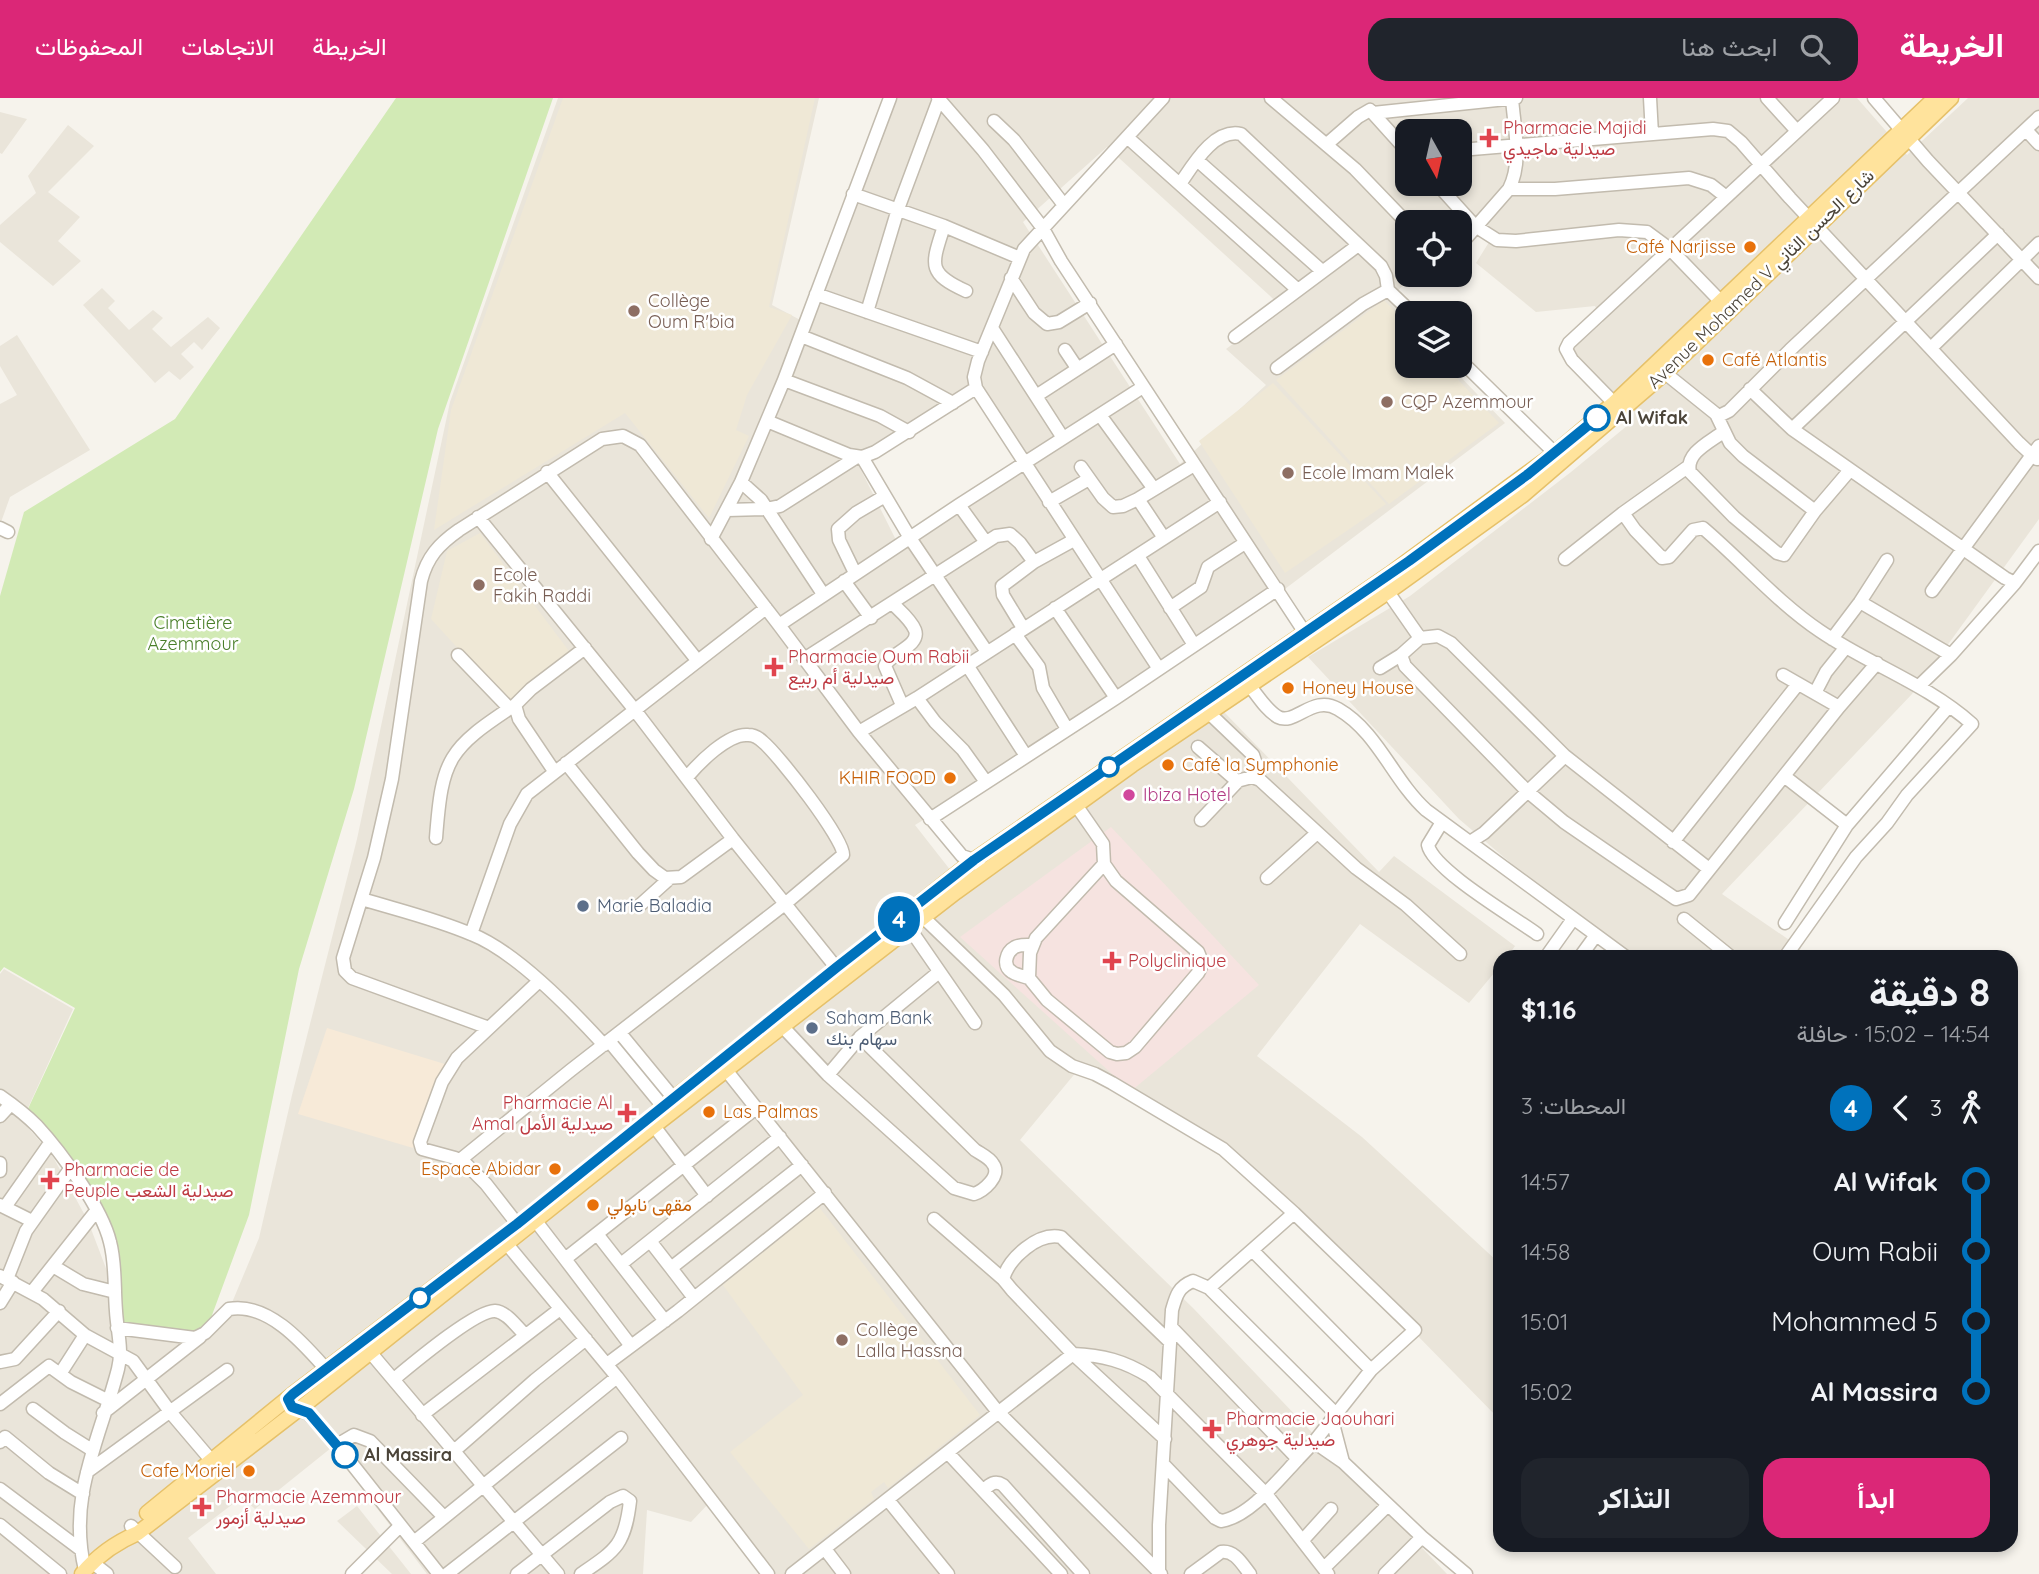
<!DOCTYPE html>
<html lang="ar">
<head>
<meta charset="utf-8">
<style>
	:root { --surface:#171b24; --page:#20242c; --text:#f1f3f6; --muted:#9ea1a6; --accent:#db2777 }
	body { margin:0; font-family:Quicksand,Vazirmatn,sans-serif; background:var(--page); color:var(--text); direction:rtl; height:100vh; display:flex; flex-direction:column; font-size:26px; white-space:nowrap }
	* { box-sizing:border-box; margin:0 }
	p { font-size:23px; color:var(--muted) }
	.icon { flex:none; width:38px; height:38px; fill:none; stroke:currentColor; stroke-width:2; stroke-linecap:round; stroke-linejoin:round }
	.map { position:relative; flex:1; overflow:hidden; direction:ltr }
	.drawer { position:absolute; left:1493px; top:852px; width:525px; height:602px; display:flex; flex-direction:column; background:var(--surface); border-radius:21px; box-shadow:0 4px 10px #0003; direction:rtl }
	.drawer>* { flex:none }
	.badge { padding:0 14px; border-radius:23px; font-size:24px; line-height:46px }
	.needle { width:46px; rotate:172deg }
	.fabs { position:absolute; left:1395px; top:21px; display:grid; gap:14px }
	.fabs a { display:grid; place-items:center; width:77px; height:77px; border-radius:14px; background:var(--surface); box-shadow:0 4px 10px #0003; font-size:35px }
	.map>.badge { position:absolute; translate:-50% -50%; box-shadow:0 0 0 4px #fff }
	.legs { display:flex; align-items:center; gap:10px; height:77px; padding:0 28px; font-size:23px }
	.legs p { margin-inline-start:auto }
	.overview { display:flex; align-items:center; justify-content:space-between; height:119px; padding:0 28px }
	h1 { font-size:38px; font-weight:700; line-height:52px }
	.action { display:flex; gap:14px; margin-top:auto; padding:14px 28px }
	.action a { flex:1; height:80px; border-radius:21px; background:var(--accent); color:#fff; font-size:28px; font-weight:700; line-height:80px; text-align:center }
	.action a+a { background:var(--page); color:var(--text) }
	ul { padding:0 28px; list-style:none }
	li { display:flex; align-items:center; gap:24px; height:70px; font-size:26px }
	li i { display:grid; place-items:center; width:10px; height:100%; margin:0 9px; background:currentColor }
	li i::after { content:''; width:18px; height:18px; margin:-9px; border:5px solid; border-radius:50%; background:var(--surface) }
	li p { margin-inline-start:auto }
	li:first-child i { background:linear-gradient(#0000 50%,currentColor 0) }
	li:last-child i { background:linear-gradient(currentColor 50%,#0000 0) }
	header { display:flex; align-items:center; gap:42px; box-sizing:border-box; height:98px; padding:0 35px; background:var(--accent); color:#fff }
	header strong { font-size:33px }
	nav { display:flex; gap:38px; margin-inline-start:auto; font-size:24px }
	.search { width:490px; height:63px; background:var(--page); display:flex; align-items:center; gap:18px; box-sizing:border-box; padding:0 24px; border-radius:21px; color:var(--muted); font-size:26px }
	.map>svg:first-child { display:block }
	.residential { fill:#eae5da; fill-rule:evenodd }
	.commercial { fill:#f7ead8 }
	.education { fill:#efe8d6 }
	.medical { fill:#f6e3e0 }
	.green { fill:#d2eab5 }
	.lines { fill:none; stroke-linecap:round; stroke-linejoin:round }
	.minor-casing { stroke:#c2bbae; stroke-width:15 }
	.major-casing { stroke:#e6c16a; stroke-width:17 }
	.minor { stroke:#fff; stroke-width:12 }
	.major { stroke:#ffe39c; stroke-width:14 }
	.line-1-casing { stroke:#fff; stroke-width:16 }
	.line-1 { stroke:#0072bc; stroke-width:10 }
	.health-dot { fill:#e0444e; stroke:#fff; stroke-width:2.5 }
	.food-dot { fill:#e8710a; stroke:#fff; stroke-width:2.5 }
	.education-dot { fill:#8d6e63; stroke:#fff; stroke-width:2.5 }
	.stop-1-dot { fill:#fff; stroke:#0072bc; stroke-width:3.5 }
	.hotel-dot { fill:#d1479c; stroke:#fff; stroke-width:2.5 }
	.service-dot { fill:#5c6f8a; stroke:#fff; stroke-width:2.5 }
	.labels { text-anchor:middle; stroke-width:5; stroke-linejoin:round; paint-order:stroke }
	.health-label { font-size:18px; fill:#be3a42; stroke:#fff; text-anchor:start }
	.food-label { font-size:18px; fill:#c56008; stroke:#fff; text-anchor:start }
	.street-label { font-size:18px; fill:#4b4439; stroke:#fff }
	.education-label { font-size:18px; fill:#785e54; stroke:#fff; text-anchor:start }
	.stop-label { font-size:18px; font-weight:bold; fill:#4b4439; stroke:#fff; text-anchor:start }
	.park-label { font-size:18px; fill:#4a7f2a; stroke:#fff }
	.hotel-label { font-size:18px; fill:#b23c85; stroke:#fff; text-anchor:start }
	.service-label { font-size:18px; fill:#4e5e75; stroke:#fff; text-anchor:start }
</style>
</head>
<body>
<header>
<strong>الخريطة</strong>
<div class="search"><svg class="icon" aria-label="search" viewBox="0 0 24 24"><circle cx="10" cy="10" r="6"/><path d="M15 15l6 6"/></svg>ابحث هنا</div>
<nav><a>الخريطة</a><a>الاتجاهات</a><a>المحفوظات</a></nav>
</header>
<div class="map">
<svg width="2039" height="1476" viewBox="0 0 2039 1476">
	<rect width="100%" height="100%" fill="#f6f3ec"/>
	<!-- residential -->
	<path class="residential" d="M558,0H819L772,207L806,225L892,0H1857L1907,57L1968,0H2039V421L1912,596L1722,796L1801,850L1793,859H1621L1459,721L1308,559L1410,498L1571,374L1628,327L1571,253L1603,224L1595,208L1536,214L1476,165L1491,141L1471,122L1460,133V124H1407V177H1414L1388,202L1407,222V268H1450L1505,325L1273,500L1038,652L915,727L955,778L1224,614L1379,774L1394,758L1515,848L1507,859H1500V868L1469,905L1360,826L1257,958L1362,1039L1497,1163L1500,1162V1322L1414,1234L1225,1054L1082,967L1020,1042L1194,1211L1447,1476H766L710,1404L691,1424L647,1412L643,1476H427L331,1350L255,1411L242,1399L188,1440L216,1476H0V876L4,871L73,911L22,1023L52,1057L88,1123L115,1194L110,1233L140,1235L226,1219L259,1140L292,997L357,741L450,304ZM1407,33H1460V86H1407ZM1107,49L1282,209L1226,251L1266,287L1180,366L1023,124ZM976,290L1021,362L897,444L856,362Z
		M0,14L27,21L2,56L0,55Z
		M68,27L94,48L48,94L80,119L58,143L81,163L53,188L0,144V127L36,95L28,78Z
		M102,190L115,203L108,210L129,232L153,212L163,220L152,231L171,249L208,219L220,230L202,252L194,244L181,256L194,269L180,282L169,273L155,285L83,207Z
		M17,237L90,352L10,399L0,427V306L17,297L0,268V248Z
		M357,1408L411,1476H392L337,1423Z"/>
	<!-- commercial -->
	<path class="commercial" d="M327,930L448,967L413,1050L298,1016Z"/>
	<!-- education -->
	<path class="education" d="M563,0H815L769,209L792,217L747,297L736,332L749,338L709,420L625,315L434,432L451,312Z
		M1384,202L1407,226V268H1445L1499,325L1389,406L1276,282Z
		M1273,285L1386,406L1285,475L1199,343Z
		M480,435L572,557L507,604L431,521L447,453Z
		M819,1109L980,1317L888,1390L884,1384L871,1394L874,1401L809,1451L730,1354L803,1297L723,1187Z"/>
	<!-- medical -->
	<path class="medical" d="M1111,729L1259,887L1131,993L960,839Z"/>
	<!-- green -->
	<path class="green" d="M396,0H553L438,331L354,691L299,871L249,1117L208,1228L197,1238L117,1223L113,1148L65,1061L26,1015L75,910L4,869L0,874V498L24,414L175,321Z"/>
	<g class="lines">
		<defs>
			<path id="minor" d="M938,0L983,52L1042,129L1061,163L1309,541
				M1271,0L1355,71L1407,125
				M1650,0L1652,36
				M1767,0L1797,33
				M1874,0L1928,63L2039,180
				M1373,15L1516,0
				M994,23L1014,42L1064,107
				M2026,32L2039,46
				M1127,39L1298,192
				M1327,46L1358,19L1370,12L1407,53
				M1460,52L1713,31L1728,33L1741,44L1790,100L2019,345L2032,357L2039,348
				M1197,62L1322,173
				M1180,86C1193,67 1214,30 1241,36L1381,168L1386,178L1388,192L1412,215
				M1437,86L1475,128L1497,142L1516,143L1619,132L1647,134L1670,151L1727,210
				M1509,91H1555L1689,80L1711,87L1725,98
				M853,96L944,128L1020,160
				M944,128C932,166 926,175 966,193
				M1460,147L1509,91C1523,63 1514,30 1512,0
				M1011,180L1034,215L1047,226L1059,224L1090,205
				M816,196L982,254
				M867,214L898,111L939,1
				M992,230L1063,340
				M801,238L907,280L953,305
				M1235,239L1357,148
				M1932,249L2039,145
				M1065,252L1077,270
				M1460,262L1561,361
				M1277,270L1363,206L1388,192
				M1665,275L1716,316L1730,345L1743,358L1815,413L1784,457L1777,455L1734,419L1690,374C1685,355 1710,344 1723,334
				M784,282L880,318L909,334
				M1750,291L1792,331L2005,480L2015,485L2039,453
				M1036,298L1116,246
				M1614,305L1572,262L1566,251L1569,245L1833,0
				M1100,317L1154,391
				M1719,318L1729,313L1790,252L2039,19
				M767,323L849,357L862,359L875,354L976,290
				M1792,331L1998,136
				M862,359L910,440L987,554
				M1689,368L1623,415L1635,432L1662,460L1669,459L1693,432L1703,430C1743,464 1777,504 1820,533C1870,567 1927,586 1972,626L1907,697L1887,725L1856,759L1785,859
				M1081,369L1103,400L1113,409L1123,408L1138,401L1164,440
				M547,374L697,562
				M741,384L761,402L823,496
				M1138,401L1194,367
				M1049,404L1089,381
				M959,407L985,443
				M727,412L766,411L780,408L857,359
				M1815,413L1850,372
				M478,419L634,611L733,741L843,878
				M0,430L8,434
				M711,441L741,384L784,282L890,0
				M1138,458L1194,547
				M1565,461L1623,415
				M855,475L839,442L838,431L856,415L885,398
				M844,483L871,520
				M1932,493L2032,357L2037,361
				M1388,494L1420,540L1401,557L1405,568L1527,693L1564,724L1676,801L1689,797L1839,609L1783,577
				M1860,504L1887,462
				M893,506C900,513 911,522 915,532C921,548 890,555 885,568L902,607
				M1055,510L1116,600
				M1170,510L1201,489L1208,469L1245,445
				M779,527L959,407L1143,289
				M1023,530L1003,497L1002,488L1034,464L1074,442
				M1015,536L1039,569L1043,590L1067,631
				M1420,540L1438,538L1451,545L1565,658L1709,771
				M1832,541L1860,504L1951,557L2015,485
				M458,557L510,611
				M804,561L996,438L1010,436L1020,445L1034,464
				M967,567L1026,658
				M1380,570L1401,557
				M1159,571L976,290L974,279L978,263L1024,151L1163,0
				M1249,587C1258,598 1266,612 1278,619C1295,628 1313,596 1338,611C1378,634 1393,682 1426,712L1626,859
				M1919,588L1951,557
				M1815,595L1826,574L1846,549
				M917,600L935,624L963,652L986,684
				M1839,609L1877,565
				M1209,615L1253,657L1256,666L1252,679
				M859,634L917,600L1220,404
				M1198,649L1237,683L1252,679L1260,682L1356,770L1406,807L1460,856
				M566,665L638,755L654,772L665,780L681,779L733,741
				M554,673L519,621L515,607L531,591L585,550
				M1784,678L1847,727
				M1076,707L1103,746L1104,766L1036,840L1030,855L1029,880L1047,902L1110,954L1117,956L1126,955L1135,949L1198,875C1203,867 1202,863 1198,854L1116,783L1104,766
				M930,721L1116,600L1278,491
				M1201,722L1238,683
				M1442,724L1428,747C1433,772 1514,819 1537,836
				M436,740C442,660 448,651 515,607
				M1470,744L1484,735L1565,658
				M1673,744L1798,586
				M1267,780L1317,735
				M362,801C398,812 436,821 471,836C515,853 572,912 604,947
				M639,808L669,781
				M924,820L1004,897L1050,953L1072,968L1095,976L1112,985L1223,1051L1294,1115L1415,1232L1371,1272L1314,1344
				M1684,821L1731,859
				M1785,825L1847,727L1949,608
				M910,831L975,925
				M471,836L510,726L527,696L766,510
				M1546,859L1573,821
				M1580,859L1596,837
				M1029,880C1023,878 1016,877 1012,874C1002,868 1006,854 1015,849C1021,846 1027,847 1033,847
				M782,928L828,977L954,1090L974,1096C983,1093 1002,1078 993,1066C990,1060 981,1056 975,1052L860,939L828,977
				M489,930L352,880L345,873L343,860L374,760L392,681L421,483C427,459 439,446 459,432L602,341L623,338L640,347L779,527L859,634L962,758L974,762L980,768
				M620,935L680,1008
				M860,939L939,874
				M609,943L669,1016
				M726,972L998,1314L1161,1476
				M0,998C13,1007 26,1017 37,1028C61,1054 102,1110 110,1144C116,1166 114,1190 116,1213C117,1232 123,1252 118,1271C100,1341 67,1398 85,1472
				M0,1018L11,1006
				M654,1028L707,1098
				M460,1062L571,972L786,805L843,757C845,742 778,656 763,644C759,640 753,637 748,637C728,635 699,665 687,679
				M0,1065V1073
				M0,1107L32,1123
				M5,1109L50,1045
				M1294,1115L1209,1190L1336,1316
				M934,1121L1003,1181
				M535,1122L565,1161
				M522,1132L486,1086L466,1066L455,1060L422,1051L420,1044L442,984L457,960L538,884
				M597,1136L665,1223
				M501,1139L617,1279L768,1476
				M650,1143L671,1170
				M1252,1152L1371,1272
				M621,1166L780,1039
				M53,1168L83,1186L115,1194
				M0,1178L43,1201L85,1237L133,1263L171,1315L216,1368
				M7,1181L26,1133L70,1071
				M32,1194L97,1112
				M694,1200L671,1170L802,1067
				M0,1205L13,1184
				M1171,1229L1298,1361L1314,1344L1343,1364L1422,1439L1466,1476
				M117,1230L195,1240L205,1235L229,1211C268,1204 303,1245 326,1271
				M631,1248L565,1161L756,1010
				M370,1254L558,1476
				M0,1264L15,1261L59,1213
				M607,1266L678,1213L825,1095
				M60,1276L85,1237
				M394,1281C411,1267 476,1212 495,1213C507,1214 517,1229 525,1237
				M288,1301L296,1312L308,1315L337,1347L439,1476
				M0,1306L49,1268L71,1284L107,1302
				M33,1311L65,1335L92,1352
				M103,1315L200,1239
				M422,1317L560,1211
				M1332,1322L1343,1364
				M1165,1341L1073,1256L1012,1192L1003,1181C1009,1160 1038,1134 1061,1139L1170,1244
				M0,1344L5,1339L49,1375L83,1396
				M337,1347L354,1337L370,1343L444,1419
				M454,1353L535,1282L586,1241
				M948,1355L1061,1476
				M1163,1366L1215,1420L1221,1423C1249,1419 1279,1381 1298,1361
				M87,1374L227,1272
				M0,1391L80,1451
				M984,1392C990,1386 995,1382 1003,1387L1083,1476
				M888,1402L948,1476
				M0,1427L60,1476
				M131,1428L175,1469
				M1303,1442L1331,1411
				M414,1444L617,1279
				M825,1451L844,1476
				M93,1465L107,1476
				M1324,1470L1388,1407
				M352,1476L400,1428
				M447,1476L621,1340
				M517,1476L610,1404L623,1398L630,1403C625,1447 616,1452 581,1476
				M792,1476L1073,1256C1102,1257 1125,1263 1150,1279L1266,1396L1328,1476
				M1159,1476V1427L1172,1212C1176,1198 1178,1189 1193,1183L1209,1190
				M1191,1476L1221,1454C1235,1452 1242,1466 1250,1476
				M1385,1476L1422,1439"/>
			<path id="major" d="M658,1013L974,762L1390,476L1555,355L1614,305L1935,0
				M147,1415L293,1296L458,1171
				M82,1476C96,1459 117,1444 138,1435L303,1308L654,1028L956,794L1132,667L1388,494L1523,397L1665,275L1951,0"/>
		</defs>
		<!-- minor casing -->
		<use href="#minor" class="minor-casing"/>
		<!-- major casing -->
		<use href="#major" class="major-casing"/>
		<!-- minor -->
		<use href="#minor" class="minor"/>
		<!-- major -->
		<use href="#major" class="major"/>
	</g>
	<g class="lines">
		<defs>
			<path id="line-1" d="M345,1357L309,1315L292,1309L288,1301L293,1296L517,1126L837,869L974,762L1409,463L1527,377L1597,320"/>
		</defs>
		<!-- line-1 casing -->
		<use href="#line-1" class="line-1-casing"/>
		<!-- line-1 -->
		<use href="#line-1" class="line-1"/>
	</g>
	<!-- markers -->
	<g class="health-dot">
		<path d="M1485.5 29.5h7v7h7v7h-7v7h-7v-7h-7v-7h7z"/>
		<path d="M770.5 558.5h7v7h7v7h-7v7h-7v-7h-7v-7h7z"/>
		<path d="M1108.5 852.5h7v7h7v7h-7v7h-7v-7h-7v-7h7z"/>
		<path d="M623.5 1004.5h7v7h7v7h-7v7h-7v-7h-7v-7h7z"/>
		<path d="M46.5 1071.5h7v7h7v7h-7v7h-7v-7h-7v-7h7z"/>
		<path d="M1208.5 1320.5h7v7h7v7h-7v7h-7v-7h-7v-7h7z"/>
		<path d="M198.5 1398.5h7v7h7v7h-7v7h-7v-7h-7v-7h7z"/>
	</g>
	<g class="food-dot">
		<circle cx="1750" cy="149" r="7"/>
		<circle cx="1708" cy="262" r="7"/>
		<circle cx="1288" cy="590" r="7"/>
		<circle cx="1168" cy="667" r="7"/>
		<circle cx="950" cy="680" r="7"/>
		<circle cx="709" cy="1014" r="7"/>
		<circle cx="555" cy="1071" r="7"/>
		<circle cx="593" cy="1107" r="7"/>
		<circle cx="249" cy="1373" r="7"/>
	</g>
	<g class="education-dot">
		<circle cx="634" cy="213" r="7"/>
		<circle cx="1387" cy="304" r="7"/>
		<circle cx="1288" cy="375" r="7"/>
		<circle cx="479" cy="487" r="7"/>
		<circle cx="842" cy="1242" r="7"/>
	</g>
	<g class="stop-1-dot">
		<circle cx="1597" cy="320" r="12"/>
		<circle cx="1109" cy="669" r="9"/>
		<circle cx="420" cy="1200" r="9"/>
		<circle cx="345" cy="1357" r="12"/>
	</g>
	<circle class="hotel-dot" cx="1129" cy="697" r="7"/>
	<g class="service-dot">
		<circle cx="583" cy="808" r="7"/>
		<circle cx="812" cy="930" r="7"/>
	</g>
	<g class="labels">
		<!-- health labels -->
		<g class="health-label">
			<text x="1503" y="36">Pharmacie Majidi<tspan x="1503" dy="21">صيدلية ماجيدي</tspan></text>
			<text x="788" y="565">Pharmacie Oum Rabii<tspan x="788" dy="21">صيدلية أم ربيع</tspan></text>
			<text x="1128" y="869">Polyclinique</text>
			<text x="613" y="1011" text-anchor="end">Pharmacie Al<tspan x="613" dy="21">Amal صيدلية الأمل</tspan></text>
			<text x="64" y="1078">Pharmacie de<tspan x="64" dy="21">Peuple صيدلية الشعب</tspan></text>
			<text x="1226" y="1327">Pharmacie Jaouhari<tspan x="1226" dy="21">صيدلية جوهري</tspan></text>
			<text x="216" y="1405">Pharmacie Azemmour<tspan x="216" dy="21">صيدلية أزمور</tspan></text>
		</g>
		<!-- food labels -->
		<g class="food-label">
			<text x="1736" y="155" text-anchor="end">Café Narjisse</text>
			<text x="1722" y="268">Café Atlantis</text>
			<text x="1302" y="596">Honey House</text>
			<text x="1182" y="673">Café la Symphonie</text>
			<text x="936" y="686" text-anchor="end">KHIR FOOD</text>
			<text x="723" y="1020">Las Palmas</text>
			<text x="541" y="1077" text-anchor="end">Espace Abidar</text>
			<text x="607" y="1113">مقهى نابولي</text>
			<text x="235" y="1379" text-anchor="end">Cafe Moriel</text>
		</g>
		<!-- street labels -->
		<g class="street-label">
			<text transform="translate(1761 181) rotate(-44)" y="6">Avenue Mohamed V شارع الحسن الثاني</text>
		</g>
		<!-- education labels -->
		<g class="education-label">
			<text x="648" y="209">Collège<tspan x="648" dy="21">Oum R'bia</tspan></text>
			<text x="1401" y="310">CQP Azemmour</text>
			<text x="1302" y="381">Ecole Imam Malek</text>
			<text x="493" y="483">Ecole<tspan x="493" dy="21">Fakih Raddi</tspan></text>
			<text x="856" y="1238">Collège<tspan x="856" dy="21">Lalla Hassna</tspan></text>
		</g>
		<!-- stop labels -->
		<g class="stop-label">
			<text x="1616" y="326">Al Wifak</text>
			<text x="364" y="1363">Al Massira</text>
		</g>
		<!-- park labels -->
		<g class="park-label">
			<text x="193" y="531">Cimetière<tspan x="193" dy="21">Azemmour</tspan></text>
		</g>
		<!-- hotel labels -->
		<g class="hotel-label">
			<text x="1143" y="703">Ibiza Hotel</text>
		</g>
		<!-- service labels -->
		<g class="service-label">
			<text x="597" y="814">Marie Baladia</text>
			<text x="826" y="926">Saham Bank<tspan x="826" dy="21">سهام بنك</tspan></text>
		</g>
	</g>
</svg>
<div class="fabs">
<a><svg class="needle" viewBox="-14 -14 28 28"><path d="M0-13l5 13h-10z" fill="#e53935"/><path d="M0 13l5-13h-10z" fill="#9ea1a6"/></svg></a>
<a><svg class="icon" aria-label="locate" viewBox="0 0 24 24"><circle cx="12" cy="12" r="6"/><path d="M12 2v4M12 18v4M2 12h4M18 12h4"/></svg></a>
<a><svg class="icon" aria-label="layers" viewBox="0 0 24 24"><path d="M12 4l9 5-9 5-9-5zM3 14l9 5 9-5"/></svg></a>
</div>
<b class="badge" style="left:899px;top:821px;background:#0072bc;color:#fff">4</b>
<section class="drawer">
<div class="overview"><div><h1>8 دقيقة</h1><p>14:54 – 15:02 · حافلة</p></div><b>$1.16</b></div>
<div class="legs"><svg class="icon" aria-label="walk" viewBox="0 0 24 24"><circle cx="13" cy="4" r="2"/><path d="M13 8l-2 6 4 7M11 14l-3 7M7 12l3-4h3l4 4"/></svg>3<svg class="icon" aria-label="back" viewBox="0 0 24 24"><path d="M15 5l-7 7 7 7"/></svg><b class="badge" style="background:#0072bc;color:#fff">4</b><p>المحطات: 3</p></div>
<ul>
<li><i style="color:#0072bc"></i><b>Al Wifak</b><p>14:57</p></li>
<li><i style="color:#0072bc"></i><span>Oum Rabii</span><p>14:58</p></li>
<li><i style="color:#0072bc"></i><span>Mohammed 5</span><p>15:01</p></li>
<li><i style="color:#0072bc"></i><b>Al Massira</b><p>15:02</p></li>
</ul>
<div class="action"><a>ابدأ</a><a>التذاكر</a></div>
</section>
</div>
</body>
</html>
